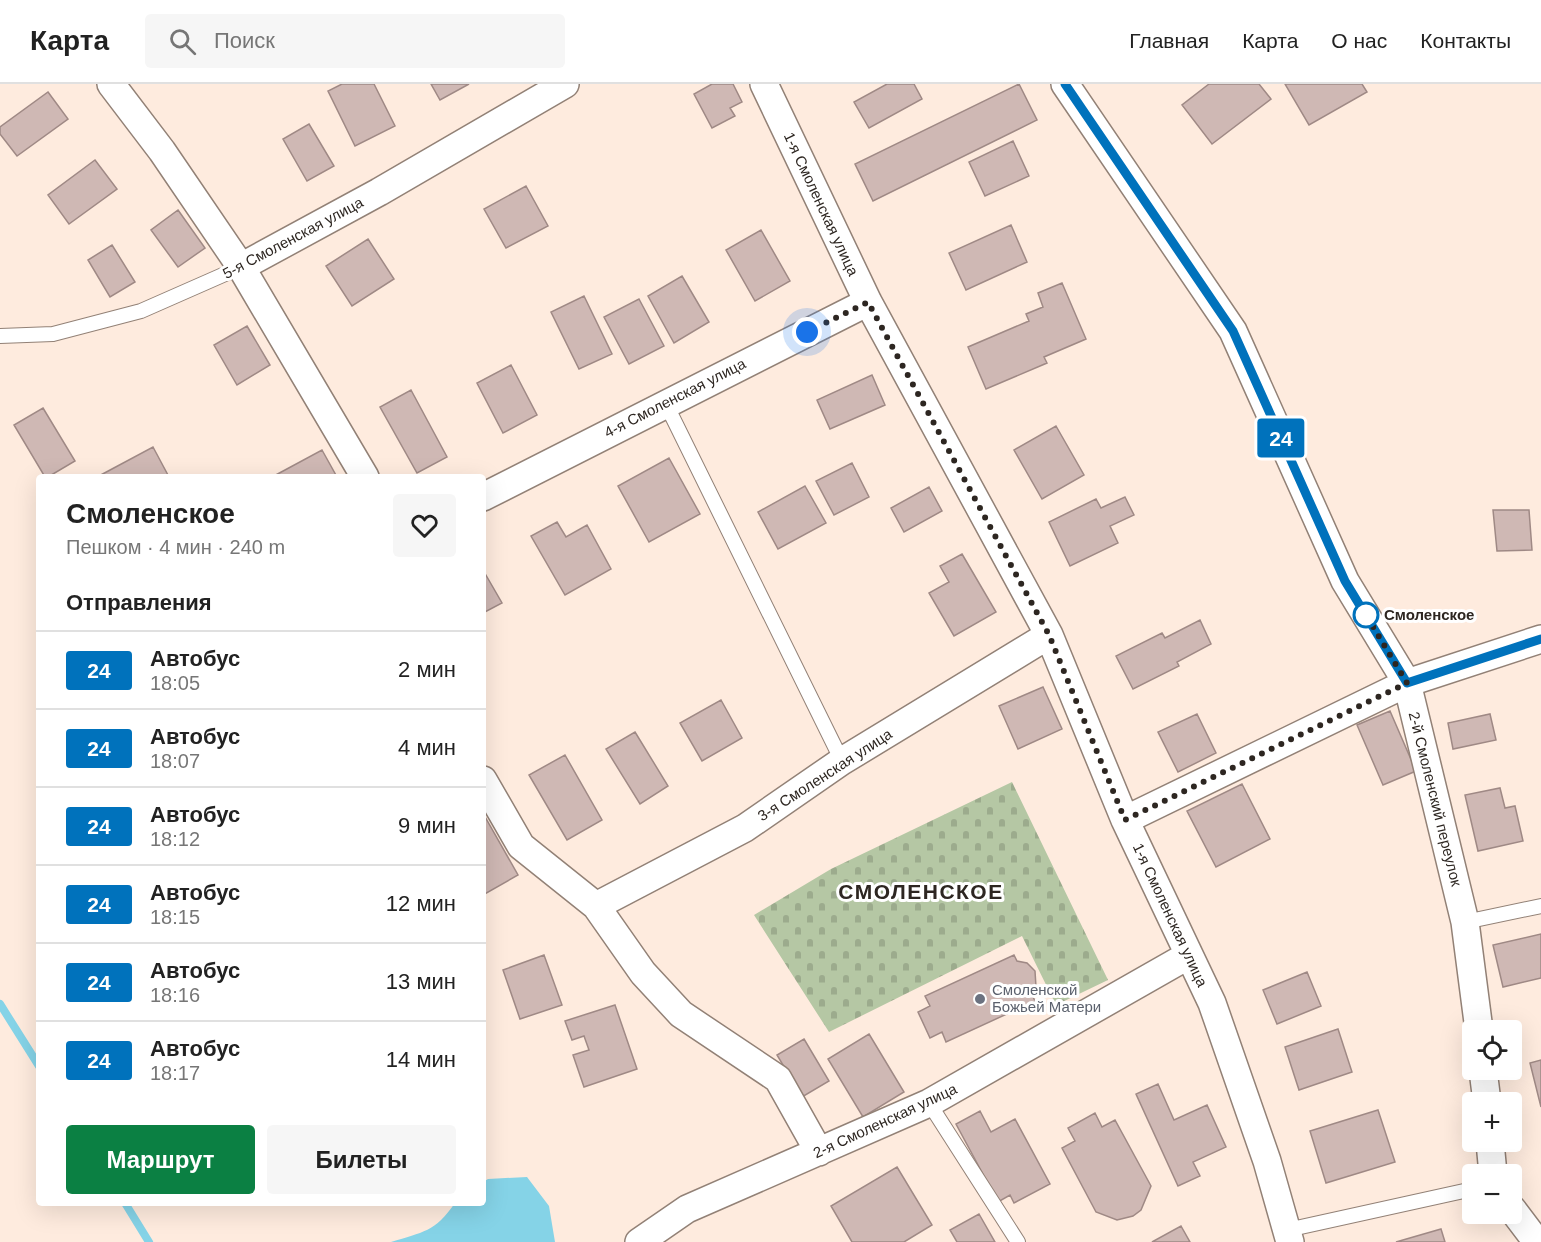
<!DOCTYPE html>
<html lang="ru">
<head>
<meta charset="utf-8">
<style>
	:root { --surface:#fff; --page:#f6f6f6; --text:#222; --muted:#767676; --line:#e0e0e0; --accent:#0b8043 }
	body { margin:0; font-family:Helvetica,sans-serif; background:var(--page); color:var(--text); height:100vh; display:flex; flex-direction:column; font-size:22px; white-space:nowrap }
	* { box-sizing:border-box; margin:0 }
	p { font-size:20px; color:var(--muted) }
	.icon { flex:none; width:33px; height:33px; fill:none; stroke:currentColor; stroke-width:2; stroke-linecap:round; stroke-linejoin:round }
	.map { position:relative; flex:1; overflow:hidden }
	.side { position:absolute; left:36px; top:390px; width:450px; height:732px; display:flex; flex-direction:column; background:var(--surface); border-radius:6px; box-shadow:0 6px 24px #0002 }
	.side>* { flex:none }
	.badge { padding:0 12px; border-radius:4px; font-size:21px; line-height:39px }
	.fabs { position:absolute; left:1462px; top:936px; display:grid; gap:12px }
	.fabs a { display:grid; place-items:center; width:60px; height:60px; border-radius:6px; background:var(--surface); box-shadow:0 6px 24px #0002; font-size:30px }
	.you { position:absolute; width:30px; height:30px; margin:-15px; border:4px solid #fff; border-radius:50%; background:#1a73e8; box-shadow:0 0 0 9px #1a73e833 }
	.map>.badge { position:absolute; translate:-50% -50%; box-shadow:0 0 0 3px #fff }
	h2 { padding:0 30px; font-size:22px; line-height:54px }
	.round { display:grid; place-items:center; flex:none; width:63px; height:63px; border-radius:6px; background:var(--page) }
	.head { display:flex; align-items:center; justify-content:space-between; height:102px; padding:0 30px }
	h1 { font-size:28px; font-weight:600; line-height:45px }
	.cta { display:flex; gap:12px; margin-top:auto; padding:12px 30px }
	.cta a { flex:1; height:69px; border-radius:6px; background:var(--accent); color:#fff; font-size:24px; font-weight:600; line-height:69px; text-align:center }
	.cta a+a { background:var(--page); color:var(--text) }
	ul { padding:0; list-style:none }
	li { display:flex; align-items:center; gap:18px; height:78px; padding:0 30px; border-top:2px solid var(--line) }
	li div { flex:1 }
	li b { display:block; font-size:22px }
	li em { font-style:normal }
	li .badge { min-width:66px; font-weight:700; text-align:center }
	header { display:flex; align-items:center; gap:36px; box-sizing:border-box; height:84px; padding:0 30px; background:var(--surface); border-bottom:2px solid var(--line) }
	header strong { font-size:28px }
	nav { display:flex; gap:33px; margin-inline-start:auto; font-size:21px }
	.search { width:420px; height:54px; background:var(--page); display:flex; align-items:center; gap:15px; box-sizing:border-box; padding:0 21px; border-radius:6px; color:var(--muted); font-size:22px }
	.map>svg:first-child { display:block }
	.cemetery { fill:url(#cemetery-stones) }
	.water { fill:#85d3e7 }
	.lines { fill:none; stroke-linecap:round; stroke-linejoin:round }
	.stream { stroke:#85d3e7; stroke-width:8 }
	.building { fill:#cfb8b4; stroke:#9f8985; stroke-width:1.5 }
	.service-casing { stroke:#928176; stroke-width:16 }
	.minor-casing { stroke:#928176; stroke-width:30 }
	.service { stroke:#fff; stroke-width:14 }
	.minor { stroke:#fff; stroke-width:27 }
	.line-casing { stroke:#fff; stroke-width:14 }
	.line { stroke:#0072bc; stroke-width:9 }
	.walk { stroke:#2d2621; stroke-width:6; stroke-dasharray:0 10.8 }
	.stop-dot { fill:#fff; stroke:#0072bc; stroke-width:3 }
	.worship-dot { fill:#6b7280; stroke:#fff; stroke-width:2 }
	.labels { text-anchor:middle; stroke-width:6; stroke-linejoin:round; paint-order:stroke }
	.street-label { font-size:15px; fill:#2d2621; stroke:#fff }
	.stop-label { font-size:15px; font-weight:bold; fill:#2d2621; stroke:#fff; text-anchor:start }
	.worship-label { font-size:15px; fill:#5b616d; stroke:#fff; text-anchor:start }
	.district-label { font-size:21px; font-weight:bold; letter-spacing:1.5px; fill:#2d2621; stroke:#fff }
</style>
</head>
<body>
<header>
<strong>Карта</strong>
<div class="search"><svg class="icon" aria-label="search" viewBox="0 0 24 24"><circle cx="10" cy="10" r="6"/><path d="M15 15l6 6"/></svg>Поиск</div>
<nav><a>Главная</a><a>Карта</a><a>О нас</a><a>Контакты</a></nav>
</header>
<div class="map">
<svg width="1541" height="1158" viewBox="0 0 1541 1158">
	<defs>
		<pattern id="cemetery-stones" width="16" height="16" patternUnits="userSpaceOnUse" patternTransform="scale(1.5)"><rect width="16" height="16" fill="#b5c7a4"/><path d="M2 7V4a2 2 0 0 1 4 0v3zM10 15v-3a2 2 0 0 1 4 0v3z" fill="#9cab8d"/></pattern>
	</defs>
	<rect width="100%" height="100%" fill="#feebde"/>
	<!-- cemetery -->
	<path class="cemetery" d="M1012,698L1108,896L1056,921L1022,852L829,948L754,831L831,785Z"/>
	<!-- water -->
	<path class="water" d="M527,1093L549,1122L555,1158H391C423,1148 435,1148 455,1119H483V1098L488,1095Z"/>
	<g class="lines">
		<!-- stream -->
		<path class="stream" d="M0,920L39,982
			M125,1119L149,1158"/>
	</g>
	<!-- building -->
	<path class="building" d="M342,0H374L395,42L355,62L328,7Z
		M431,0H469L440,16Z
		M712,0H733L742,18L730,24L735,32L712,44L694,10Z
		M887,0H914L922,15L869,44L854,18Z
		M1019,0L1037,36L873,117L855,80Z
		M1209,0H1259L1271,15L1212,60L1182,21Z
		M1285,0H1362L1367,8L1309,41Z
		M48,8L68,35L17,72L0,50V43Z
		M309,40L334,82L307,97L283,55Z
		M1013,57L1029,92L985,112L969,78Z
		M95,76L117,105L69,140L48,111Z
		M526,102L548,142L506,164L484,125Z
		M178,126L205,164L178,183L151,146Z
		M1011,141L1027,178L966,206L949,169Z
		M761,146L790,197L755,217L726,166Z
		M368,155L394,195L352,222L326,182Z
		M112,161L135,198L110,213L88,176Z
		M682,192L709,238L674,259L648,212Z
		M1062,199L1086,255L1044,273L1047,279L986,305L968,263L1029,237L1026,230L1043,223L1038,209Z
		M584,212L612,270L579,285L551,228Z
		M639,215L664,262L629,280L604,233Z
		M247,242L270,281L237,301L214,261Z
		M511,281L537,331L503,349L477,299Z
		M872,291L885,321L830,345L817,316Z
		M411,306L447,373L417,389L380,323Z
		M43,324L75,377L48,393H45L14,341Z
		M1056,342L1084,391L1042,415L1014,366Z
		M153,363L169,393H97Z
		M322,366L337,393H272Z
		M669,374L700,430L649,458L618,402Z
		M852,379L869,413L834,431L816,397Z
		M805,402L826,439L778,465L758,428Z
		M929,403L942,427L904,448L891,424Z
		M1125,413L1134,431L1110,442L1118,459L1070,482L1049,438L1096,415L1101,424Z
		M1493,426H1529L1532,466L1497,467Z
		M557,438L566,453L587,441L611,485L565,511L531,452Z
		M962,470L996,528L954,552L929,509L949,498L940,482Z
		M483,486L502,519L483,529Z
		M1200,536L1211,560L1177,578L1179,582L1133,605L1116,572L1162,549L1165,554Z
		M1043,603L1062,645L1018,665L999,622Z
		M721,616L742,654L702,677L680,639Z
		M1390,627L1416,687L1383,701L1357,641Z
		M1197,630L1216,669L1178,688L1158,648Z
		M1490,630L1496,656L1453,665L1448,639Z
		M635,648L668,702L640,720L606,665Z
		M565,671L602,736L567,756L529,691Z
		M1242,700L1270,755L1216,783L1187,727Z
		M1500,704L1505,724L1515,722L1523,757L1478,767L1465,711Z
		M484,731L518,791L483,811V732Z
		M1541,850V894L1503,903L1493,861Z
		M544,871L562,921L520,935L503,886Z
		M1014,871L1017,877L1027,879L1035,887L1036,903L1031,909L1035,917L946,958L942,948L930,954L918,928L930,922L925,912Z
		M1307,888L1321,922L1277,940L1263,906Z
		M615,921L637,985L584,1003L573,971L589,966L584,952L572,956L565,937Z
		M1338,945L1352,988L1299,1006L1285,963Z
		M869,950L904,1008L863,1033L828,975Z
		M804,955L829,997L802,1013L777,971Z
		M1541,976V1023L1530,979Z
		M1158,1000L1174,1036L1207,1021L1226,1063L1193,1078L1200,1092L1178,1102L1136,1010Z
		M1378,1026L1395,1078L1326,1099L1310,1047Z
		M980,1027L991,1048L1015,1035L1050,1100L1014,1119L1010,1111L998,1118L956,1040Z
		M1095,1029L1102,1043L1115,1036L1151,1102L1141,1126L1133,1132L1117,1136L1096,1128L1062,1064L1075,1057L1068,1044Z
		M897,1083L932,1141L904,1158H852L831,1122Z
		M979,1130L995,1158H957L950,1146Z
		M1181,1142L1190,1158H1152Z
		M1441,1145L1445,1158H1396Z"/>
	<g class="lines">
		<defs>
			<path id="service" d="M0,252L53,250L141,227L241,183
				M665,318L842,677
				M1465,838L1541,822
				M929,1019L1018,1158
				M1287,1146L1473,1105"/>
			<path id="minor" d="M111,0L162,67L241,183L365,393
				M764,0L868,218L1049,551L1125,736L1212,919L1267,1077L1290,1158
				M1065,0L1233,247L1345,497L1407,599L1465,838L1479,946
				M241,183L379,108L565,0
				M483,413L868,218
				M483,696L521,762L596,822L643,889L681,930L778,995L819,1068
				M1125,736L1407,599L1541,555
				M596,822L745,744L842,677L1049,551
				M1483,986L1487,1018
				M1490,1058L1493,1090
				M1512,1125L1537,1158
				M639,1158L687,1125L929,1019L1189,871"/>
		</defs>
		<!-- service casing -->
		<use href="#service" class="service-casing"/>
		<!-- minor casing -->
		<use href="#minor" class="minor-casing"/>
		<!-- service -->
		<use href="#service" class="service"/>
		<!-- minor -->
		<use href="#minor" class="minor"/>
	</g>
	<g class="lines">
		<defs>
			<path id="line" d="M1065,0L1233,247L1345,497L1407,599L1541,555"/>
		</defs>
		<!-- line casing -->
		<use href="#line" class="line-casing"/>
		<!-- line -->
		<use href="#line" class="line"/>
		<!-- walk -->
		<path class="walk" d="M807,248L868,218L1049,551L1125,736L1407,599L1366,531"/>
	</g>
	<!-- markers -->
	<circle class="stop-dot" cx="1366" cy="531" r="12"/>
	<circle class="worship-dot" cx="980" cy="915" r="6"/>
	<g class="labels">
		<!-- street labels -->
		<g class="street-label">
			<text transform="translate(821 120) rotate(65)" y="5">1-я Смоленская улица</text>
			<text transform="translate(293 154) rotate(-28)" y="5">5-я Смоленская улица</text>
			<text transform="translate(675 314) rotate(-27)" y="5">4-я Смоленская улица</text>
			<text transform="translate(825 691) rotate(-33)" y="5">3-я Смоленская улица</text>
			<text transform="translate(1435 715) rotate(76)" y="5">2-й Смоленский переулок</text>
			<text transform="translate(1170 831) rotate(65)" y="5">1-я Смоленская улица</text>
			<text transform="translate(885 1037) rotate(-25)" y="5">2-я Смоленская улица</text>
		</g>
		<!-- stop labels -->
		<g class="stop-label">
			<text x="1384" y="536">Смоленское</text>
		</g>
		<!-- worship labels -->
		<g class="worship-label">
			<text x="992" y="911">Смоленской<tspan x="992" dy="17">Божьей Матери</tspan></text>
		</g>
		<!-- district labels -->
		<g class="district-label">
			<text x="921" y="815">СМОЛЕНСКОЕ</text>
		</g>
	</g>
</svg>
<div class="fabs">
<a><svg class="icon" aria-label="locate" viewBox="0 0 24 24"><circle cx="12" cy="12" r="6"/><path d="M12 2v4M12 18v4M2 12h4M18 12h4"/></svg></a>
<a>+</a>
<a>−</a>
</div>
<div class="you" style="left:807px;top:248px"></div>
<b class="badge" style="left:1281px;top:354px;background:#0072bc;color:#fff">24</b>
<section class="side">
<div class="head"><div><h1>Смоленское</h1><p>Пешком · 4 мин · 240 m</p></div><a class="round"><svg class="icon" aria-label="heart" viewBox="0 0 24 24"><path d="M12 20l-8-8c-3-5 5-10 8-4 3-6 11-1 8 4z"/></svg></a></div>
<h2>Отправления</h2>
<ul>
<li><span class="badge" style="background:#0072bc;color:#fff">24</span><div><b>Автобус</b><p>18:05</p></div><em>2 мин</em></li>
<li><span class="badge" style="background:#0072bc;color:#fff">24</span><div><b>Автобус</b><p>18:07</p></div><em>4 мин</em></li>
<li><span class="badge" style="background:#0072bc;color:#fff">24</span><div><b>Автобус</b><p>18:12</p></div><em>9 мин</em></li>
<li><span class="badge" style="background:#0072bc;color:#fff">24</span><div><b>Автобус</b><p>18:15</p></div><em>12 мин</em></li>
<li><span class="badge" style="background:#0072bc;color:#fff">24</span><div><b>Автобус</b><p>18:16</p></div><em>13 мин</em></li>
<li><span class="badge" style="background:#0072bc;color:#fff">24</span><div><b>Автобус</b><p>18:17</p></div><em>14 мин</em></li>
</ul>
<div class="cta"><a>Маршрут</a><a>Билеты</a></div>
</section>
</div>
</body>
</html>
